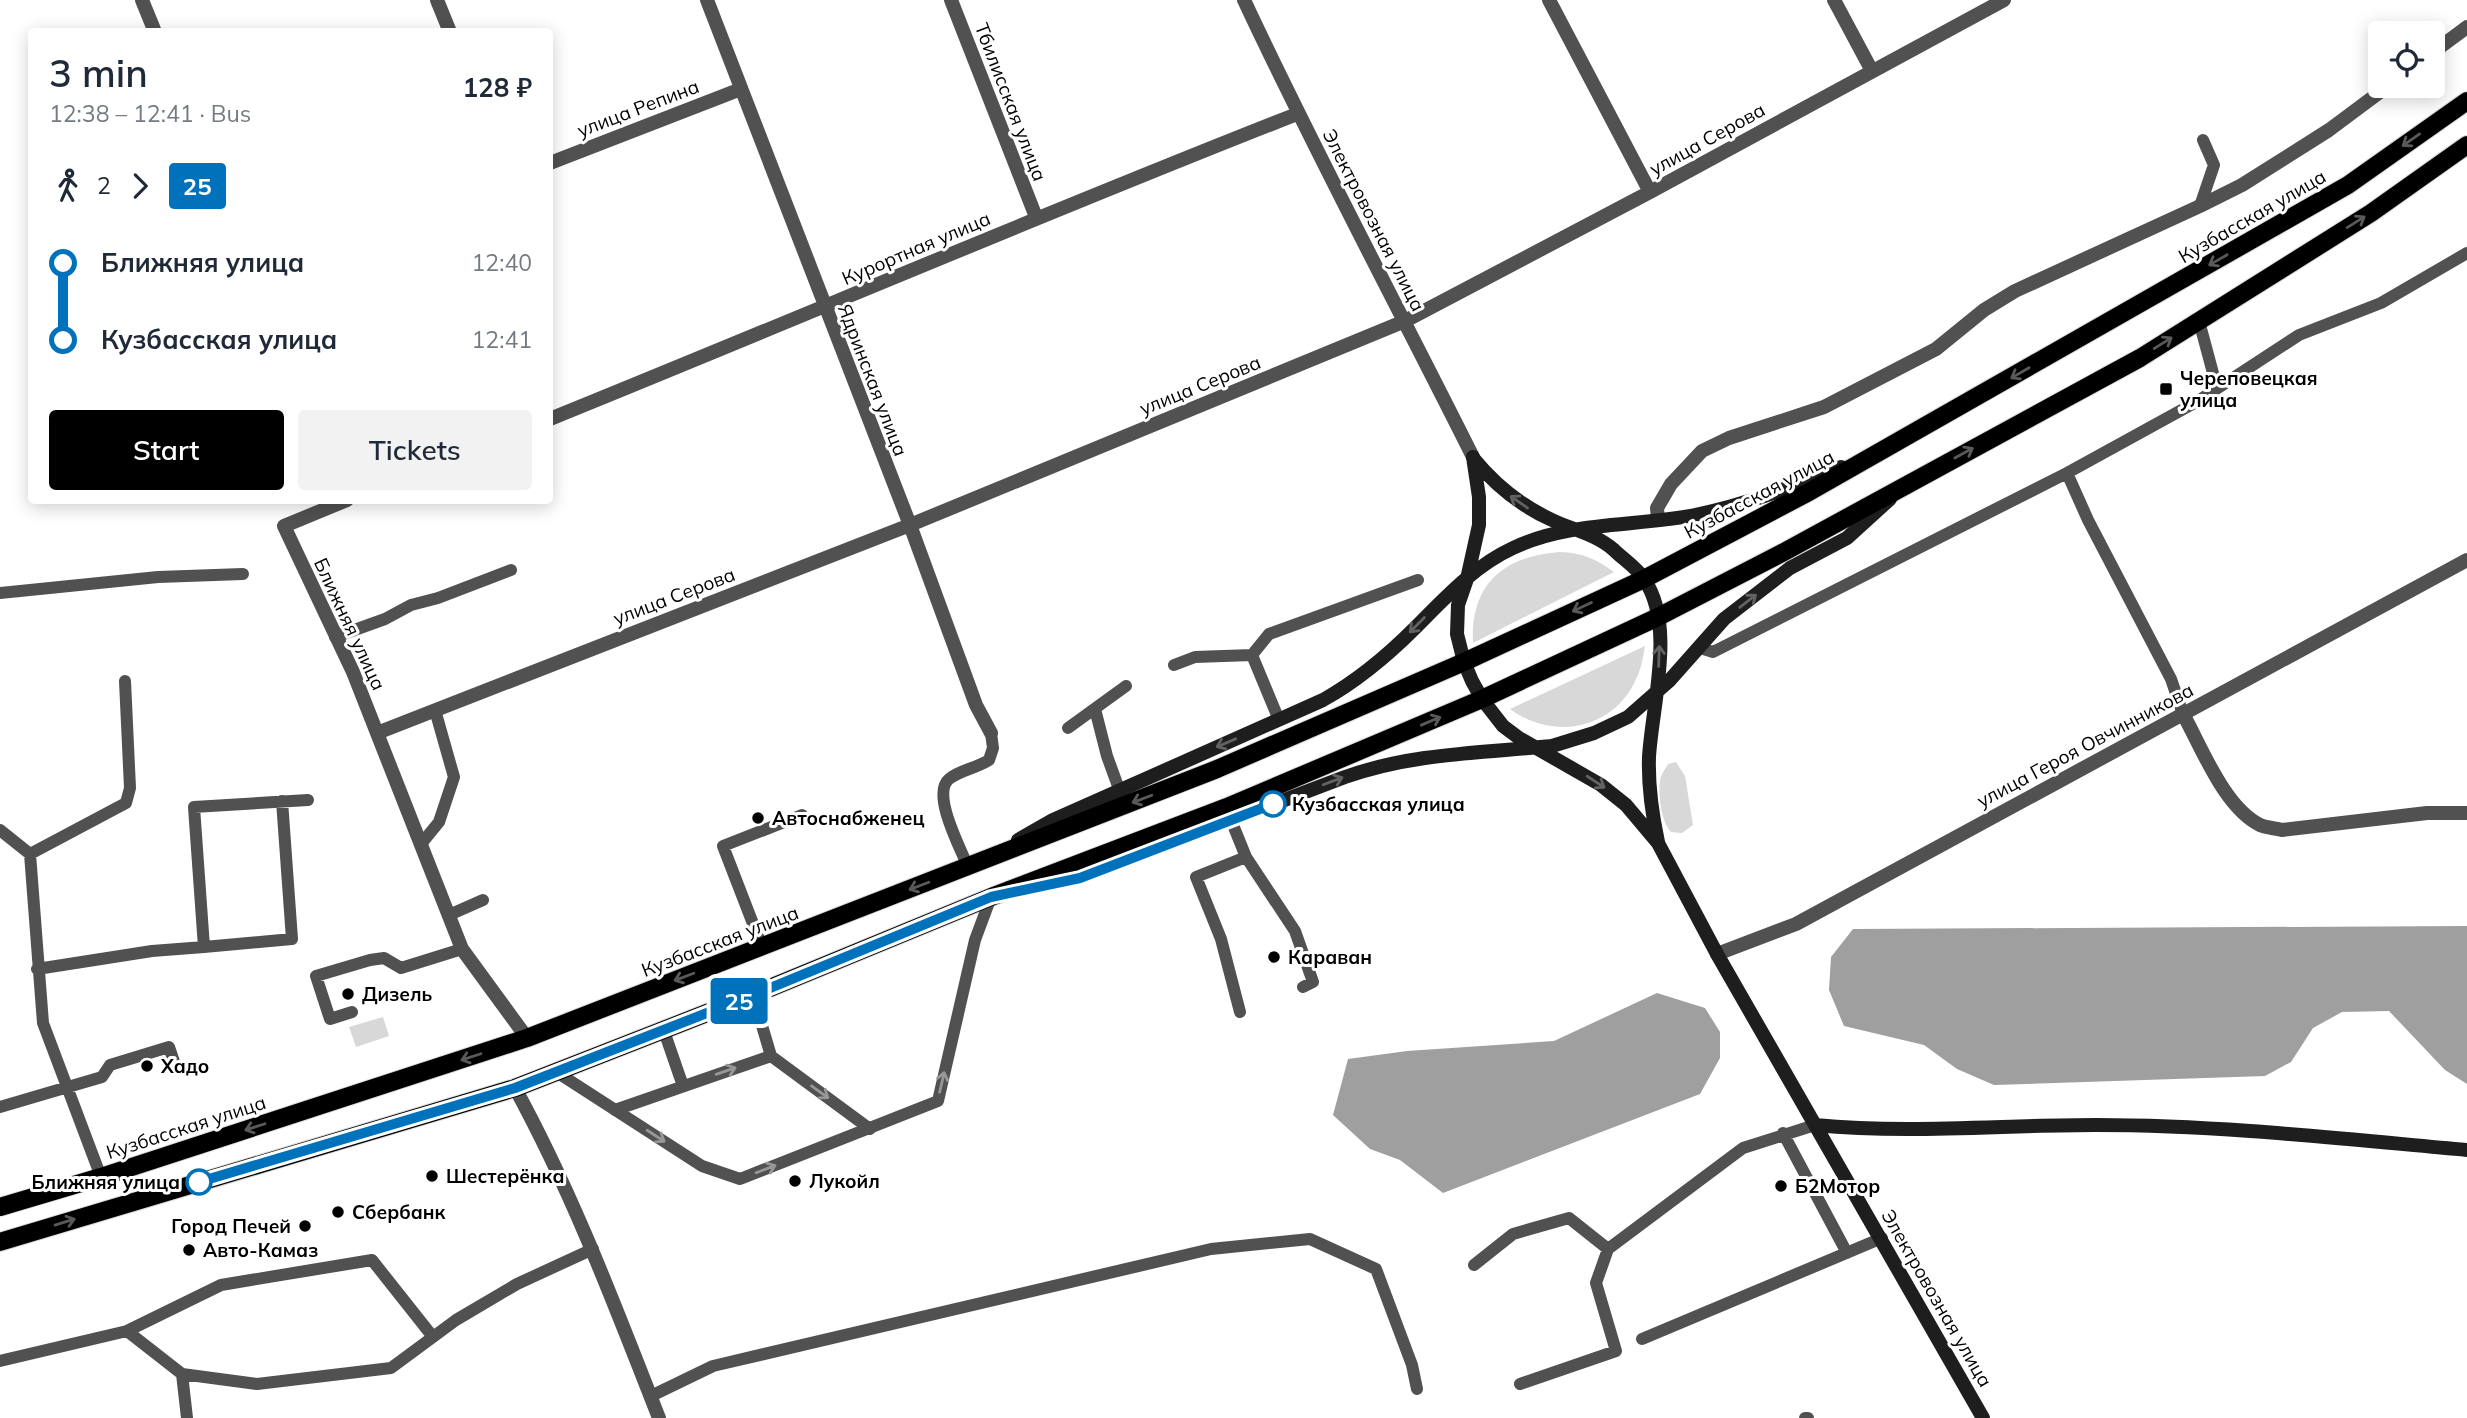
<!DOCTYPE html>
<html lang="en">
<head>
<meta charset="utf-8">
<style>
	:root { --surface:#fff; --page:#f2f2f3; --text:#1f2937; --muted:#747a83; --accent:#000 }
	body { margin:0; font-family:Mulish,sans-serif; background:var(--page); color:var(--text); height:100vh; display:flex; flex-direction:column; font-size:26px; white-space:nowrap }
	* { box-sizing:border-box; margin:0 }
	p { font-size:23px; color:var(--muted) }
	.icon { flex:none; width:38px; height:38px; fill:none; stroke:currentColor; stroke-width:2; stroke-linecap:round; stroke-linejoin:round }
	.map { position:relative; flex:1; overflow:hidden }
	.sheet { position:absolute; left:28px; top:28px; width:525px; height:476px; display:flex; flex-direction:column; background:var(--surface); border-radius:7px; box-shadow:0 4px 18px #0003 }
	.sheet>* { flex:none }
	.badge { padding:0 14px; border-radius:5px; font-size:24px; line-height:46px }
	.buttons { position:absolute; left:2368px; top:21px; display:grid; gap:14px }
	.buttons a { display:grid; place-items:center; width:77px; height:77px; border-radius:7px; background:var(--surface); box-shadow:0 4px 18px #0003; font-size:35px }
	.map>.badge { position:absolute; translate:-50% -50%; box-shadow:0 0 0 4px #fff }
	.legs { display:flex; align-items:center; gap:10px; height:77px; padding:0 21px; font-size:23px }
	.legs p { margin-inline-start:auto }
	.head { display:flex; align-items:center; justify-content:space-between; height:119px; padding:0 21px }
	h1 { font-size:38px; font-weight:600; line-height:52px }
	.button { display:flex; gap:14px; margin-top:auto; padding:14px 21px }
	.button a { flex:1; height:80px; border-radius:7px; background:var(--accent); color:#fff; font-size:28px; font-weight:600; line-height:80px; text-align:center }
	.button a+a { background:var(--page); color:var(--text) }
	ul { padding:0 21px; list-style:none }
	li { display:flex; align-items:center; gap:24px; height:77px; font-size:26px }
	li i { display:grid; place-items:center; width:10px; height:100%; margin:0 9px; background:currentColor }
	li i::after { content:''; width:18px; height:18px; margin:-9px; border:5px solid; border-radius:50%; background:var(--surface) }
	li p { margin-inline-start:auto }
	li:first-child i { background:linear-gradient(#0000 50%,currentColor 0) }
	li:last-child i { background:linear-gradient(currentColor 50%,#0000 0) }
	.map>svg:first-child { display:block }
	.green { fill:#d8d8d8 }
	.water { fill:#9f9f9f }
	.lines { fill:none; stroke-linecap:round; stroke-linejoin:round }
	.primary-casing { stroke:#dbdbdb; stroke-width:20 }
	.lane { stroke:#515151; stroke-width:12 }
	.street { stroke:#515151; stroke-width:14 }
	.secondary { stroke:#1e1e1e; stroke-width:14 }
	.primary { stroke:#000; stroke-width:18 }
	.oneway { stroke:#595959 }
	.oneway2 { stroke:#626262 }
	.oneway3 { stroke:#979797 }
	.line-1-casing { stroke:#fff; stroke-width:16 }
	.line-1 { stroke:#0072bc; stroke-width:10 }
	.poi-dot { fill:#000; stroke:#fff; stroke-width:2.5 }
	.stop-1-dot { fill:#fff; stroke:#0072bc; stroke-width:3.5 }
	.labels { text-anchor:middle; stroke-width:6; stroke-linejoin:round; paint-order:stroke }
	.street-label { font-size:19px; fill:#000; stroke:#fff }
	.poi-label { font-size:19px; font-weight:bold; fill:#000; stroke:#fff; text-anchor:start }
	.stop-label { font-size:19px; font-weight:bold; fill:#000; stroke:#fff; text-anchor:start }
</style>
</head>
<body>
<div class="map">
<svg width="2467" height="1418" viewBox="0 0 2467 1418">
	<rect width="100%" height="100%" fill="#fff"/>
	<!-- green -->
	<path class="green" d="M1560,552C1583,553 1596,559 1614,572L1473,643C1470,584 1504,556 1560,552Z
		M1645,646C1643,656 1642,667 1637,677C1615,730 1553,741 1510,709Z
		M1676,762L1685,776L1693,825L1682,833L1671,832C1661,822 1658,795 1660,780C1661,775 1665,769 1668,764Z
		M383,1017L389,1036L356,1047L349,1027Z"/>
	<!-- water -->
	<path class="water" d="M2467,926V1084L2445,1070L2389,1011L2342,1012L2313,1028L2291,1062L2265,1076L1994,1085L1957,1069L1924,1045L1844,1026L1829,990L1831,957L1853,929Z
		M1657,993L1705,1008L1720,1032V1058L1700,1094L1443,1193L1400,1160L1370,1149L1333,1115L1348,1059L1407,1051L1554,1041Z"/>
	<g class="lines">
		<defs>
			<path id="primary" d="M0,1207L101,1177L527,1038L1217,769L1464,662L1644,579L1809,492L2348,185L2467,101
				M0,1242L515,1088L753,995L991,897L1227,807L1482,699L1658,617L1782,553L2140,358L2371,213L2467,145"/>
		</defs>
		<!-- primary casing -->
		<use href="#primary" class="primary-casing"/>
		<!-- lane -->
		<path class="lane" d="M2200,206L2214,165L2203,140
			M2199,321L2217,388
			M0,593L158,577L243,574
			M335,637L385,619L411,605L438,598L511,570
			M1700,648L1713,652L2067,473
			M1252,655L1279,720
			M1174,665L1195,657L1252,655L1269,634L1418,580
			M1095,709L1107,756L1119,789
			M2183,714L2171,679L2088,520L2067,473L2198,401L2299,335L2381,303L2467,253
			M1068,728L1126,686
			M1236,812L1231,820L1246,857L1196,877L1221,939L1240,1012
			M0,830L30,854L43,1023L101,1177
			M421,844L439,822L454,777L435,710
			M30,854L126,803L130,788L125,681
			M1246,857L1295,931L1313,982L1303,987
			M968,867C961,849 931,794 949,779C960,770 977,768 989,760L993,748L991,733
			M449,915L483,900
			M204,947L292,939L282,801
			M762,947L723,846L802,815
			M37,969L152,951L204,947L194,807L308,800
			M753,995L771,1056L870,1129
			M352,1012L330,1019L316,976L370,960L384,958L401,968L462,949
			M664,1031L683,1086
			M558,1073L702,1166L740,1179L938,1101L975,940L991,897
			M0,1107L102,1077L110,1065L169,1047L176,1068
			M615,1110L771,1056
			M1783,1133L1847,1253
			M1474,1265L1513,1234L1569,1218L1608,1249L1743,1148L1815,1125
			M127,1331L221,1285L372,1260L433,1337
			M1642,1339L1882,1238
			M0,1361L127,1331L182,1374L257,1384L391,1368L456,1320L517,1284L593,1249
			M182,1374L187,1418
			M1520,1384L1616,1351L1596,1283L1608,1249
			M651,1396L713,1366L1211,1249L1310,1239L1376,1269L1412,1365L1417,1389
			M1805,1418H1808"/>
		<!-- street -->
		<path class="street" d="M142,0L155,32
			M437,0L450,32
			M707,0L910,525L976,705L991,733
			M951,0L1036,217
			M1244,0C1316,154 1397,305 1473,457
			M1549,0L1650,192
			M1834,0L1872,71
			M2432,53L2467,27
			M550,163L741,89
			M550,419C799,318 1047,212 1297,114
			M347,500L284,526L353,672L462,949L527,1038
			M1658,520L1657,508L1671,484L1702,451L1729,438L1824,407L1936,349L1984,310L2015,291L2200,206L2242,185L2329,130L2388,86
			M2183,714C2202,748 2224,807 2260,825C2267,828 2275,828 2282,830L2427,813H2467
			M377,733L910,525L1405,321L1650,192L2004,0
			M1717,954L1796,924L2467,560
			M515,1088C573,1194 615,1306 659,1418"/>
		<!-- secondary -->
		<path class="secondary" d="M1473,457L1479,497V525L1467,579L1458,605L1457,634L1464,662L1472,681L1482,699L1503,726L1519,738L1601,785L1626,805L1658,843L1717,954L1983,1418
			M1473,458C1495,485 1519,505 1552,520C1573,530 1596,534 1614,550C1623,559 1637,568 1644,579C1676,625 1652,705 1649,757C1648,786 1652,814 1658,842
			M1018,840L1051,821L1323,700C1357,681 1387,656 1415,628C1445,598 1474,566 1513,548C1570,521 1634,527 1695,515C1745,505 1794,486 1841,467
			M1030,889L1080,878L1345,777C1413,753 1481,753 1552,746L1594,733L1628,717L1669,681L1724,619L1790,568L1847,538L1890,499
			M1815,1125C1908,1134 2002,1125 2096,1125C2220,1125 2344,1139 2467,1150"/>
		<!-- primary -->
		<use href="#primary" class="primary"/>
	</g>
	<!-- one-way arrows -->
	<defs><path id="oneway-shaft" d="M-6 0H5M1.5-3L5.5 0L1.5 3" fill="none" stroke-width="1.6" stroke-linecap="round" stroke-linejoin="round" transform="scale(1.75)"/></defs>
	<g class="oneway">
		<use href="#oneway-shaft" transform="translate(2411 140) rotate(145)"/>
		<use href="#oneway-shaft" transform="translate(2356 222) rotate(-32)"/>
		<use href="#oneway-shaft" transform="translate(2218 260) rotate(150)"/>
		<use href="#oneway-shaft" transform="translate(2163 343) rotate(-32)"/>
		<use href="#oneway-shaft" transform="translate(2020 373) rotate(150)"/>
		<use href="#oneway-shaft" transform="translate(1964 453) rotate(-29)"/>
		<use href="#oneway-shaft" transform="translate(1582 607) rotate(155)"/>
		<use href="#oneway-shaft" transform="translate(1431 721) rotate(-23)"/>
		<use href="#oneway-shaft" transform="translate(1142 799) rotate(159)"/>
		<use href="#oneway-shaft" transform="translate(919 886) rotate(159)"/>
		<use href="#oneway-shaft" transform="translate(684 977) rotate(159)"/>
		<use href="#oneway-shaft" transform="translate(471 1057) rotate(162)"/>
		<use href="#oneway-shaft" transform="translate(255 1127) rotate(162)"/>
		<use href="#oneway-shaft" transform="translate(65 1222) rotate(-17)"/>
	</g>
	<g class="oneway2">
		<use href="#oneway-shaft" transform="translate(1519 502) rotate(-145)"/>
		<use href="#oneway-shaft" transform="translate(1748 601) rotate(-38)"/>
		<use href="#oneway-shaft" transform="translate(1417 625) rotate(135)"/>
		<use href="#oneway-shaft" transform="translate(1659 656) rotate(-88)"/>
		<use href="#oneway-shaft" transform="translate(1226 743) rotate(157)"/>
		<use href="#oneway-shaft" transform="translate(1333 781) rotate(-21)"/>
		<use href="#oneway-shaft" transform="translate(1596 782) rotate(33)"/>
	</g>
	<g class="oneway3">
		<use href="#oneway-shaft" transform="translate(726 1071) rotate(-19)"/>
		<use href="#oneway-shaft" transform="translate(942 1082) rotate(-77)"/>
		<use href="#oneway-shaft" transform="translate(820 1092) rotate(36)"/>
		<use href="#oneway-shaft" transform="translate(656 1136) rotate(33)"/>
		<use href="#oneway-shaft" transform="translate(766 1169) rotate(-21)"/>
	</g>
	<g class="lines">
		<defs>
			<path id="line-1" d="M199,1182L515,1088L753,995L991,897L1080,878L1273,804"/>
		</defs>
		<!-- line-1 casing -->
		<use href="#line-1" class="line-1-casing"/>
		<!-- line-1 -->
		<use href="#line-1" class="line-1"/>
	</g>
	<!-- markers -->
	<g class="poi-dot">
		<rect x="2159" y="382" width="14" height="14" rx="3.5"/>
		<circle cx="758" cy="818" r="7"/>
		<circle cx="1274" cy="957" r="7"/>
		<circle cx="348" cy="994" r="7"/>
		<circle cx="147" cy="1066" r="7"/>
		<circle cx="432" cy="1176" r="7"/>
		<circle cx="795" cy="1181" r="7"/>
		<circle cx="1781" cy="1186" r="7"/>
		<circle cx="338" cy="1212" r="7"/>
		<circle cx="305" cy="1226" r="7"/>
		<circle cx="189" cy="1250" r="7"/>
	</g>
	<g class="stop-1-dot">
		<circle cx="1273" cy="804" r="12"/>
		<circle cx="199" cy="1182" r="12"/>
	</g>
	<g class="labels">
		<!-- street labels -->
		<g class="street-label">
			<text transform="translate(1011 102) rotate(69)" y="7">Тбилисская улица</text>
			<text transform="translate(638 108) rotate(-21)" y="7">улица Репина</text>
			<text transform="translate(1707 139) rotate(-29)" y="7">улица Серова</text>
			<text transform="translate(2252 216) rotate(-30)" y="7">Кузбасская улица</text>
			<text transform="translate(1374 220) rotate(63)" y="7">Электровозная улица</text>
			<text transform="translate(916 248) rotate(-23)" y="7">Курортная улица</text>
			<text transform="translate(873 380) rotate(69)" y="7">Ядринская улица</text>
			<text transform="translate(1200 385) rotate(-22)" y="7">улица Серова</text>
			<text transform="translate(1759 494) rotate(-28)" y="7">Кузбасская улица</text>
			<text transform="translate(674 596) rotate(-21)" y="7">улица Серова</text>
			<text transform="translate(350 624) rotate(65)" y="7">Ближняя улица</text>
			<text transform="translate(2085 745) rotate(-28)" y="7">улица Героя Овчинникова</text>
			<text transform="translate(720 941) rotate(-21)" y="7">Кузбасская улица</text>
			<text transform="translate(186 1127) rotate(-18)" y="7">Кузбасская улица</text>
			<text transform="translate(1937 1298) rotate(60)" y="7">Электровозная улица</text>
		</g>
		<!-- poi labels -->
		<g class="poi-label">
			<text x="2180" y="385">Череповецкая<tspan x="2180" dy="22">улица</tspan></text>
			<text x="772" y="825">Автоснабженец</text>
			<text x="1288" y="964">Караван</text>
			<text x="362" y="1001">Дизель</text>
			<text x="161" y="1073">Хадо</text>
			<text x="446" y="1183">Шестерёнка</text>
			<text x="809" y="1188">Лукойл</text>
			<text x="1795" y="1193">Б2Мотор</text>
			<text x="352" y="1219">Сбербанк</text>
			<text x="291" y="1233" text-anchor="end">Город Печей</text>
			<text x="203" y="1257">Авто-Камаз</text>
		</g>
		<!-- stop labels -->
		<g class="stop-label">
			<text x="1292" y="811">Кузбасская улица</text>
			<text x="180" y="1189" text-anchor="end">Ближняя улица</text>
		</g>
	</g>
</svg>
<div class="buttons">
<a><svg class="icon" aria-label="locate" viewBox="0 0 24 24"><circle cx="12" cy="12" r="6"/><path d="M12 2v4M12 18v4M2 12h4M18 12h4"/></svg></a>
</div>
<b class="badge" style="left:739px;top:1001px;background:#0072bc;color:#fff">25</b>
<section class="sheet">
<div class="head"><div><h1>3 min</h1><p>12:38 – 12:41 · Bus</p></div><b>128 ₽</b></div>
<div class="legs"><svg class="icon" aria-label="walk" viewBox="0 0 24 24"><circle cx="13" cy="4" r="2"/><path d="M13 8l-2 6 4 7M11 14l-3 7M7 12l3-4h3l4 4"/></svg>2<svg class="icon" aria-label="forward" viewBox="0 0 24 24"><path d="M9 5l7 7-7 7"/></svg><b class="badge" style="background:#0072bc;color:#fff">25</b></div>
<ul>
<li><i style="color:#0072bc"></i><b>Ближняя улица</b><p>12:40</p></li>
<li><i style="color:#0072bc"></i><b>Кузбасская улица</b><p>12:41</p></li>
</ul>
<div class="button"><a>Start</a><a>Tickets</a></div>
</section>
</div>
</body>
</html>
